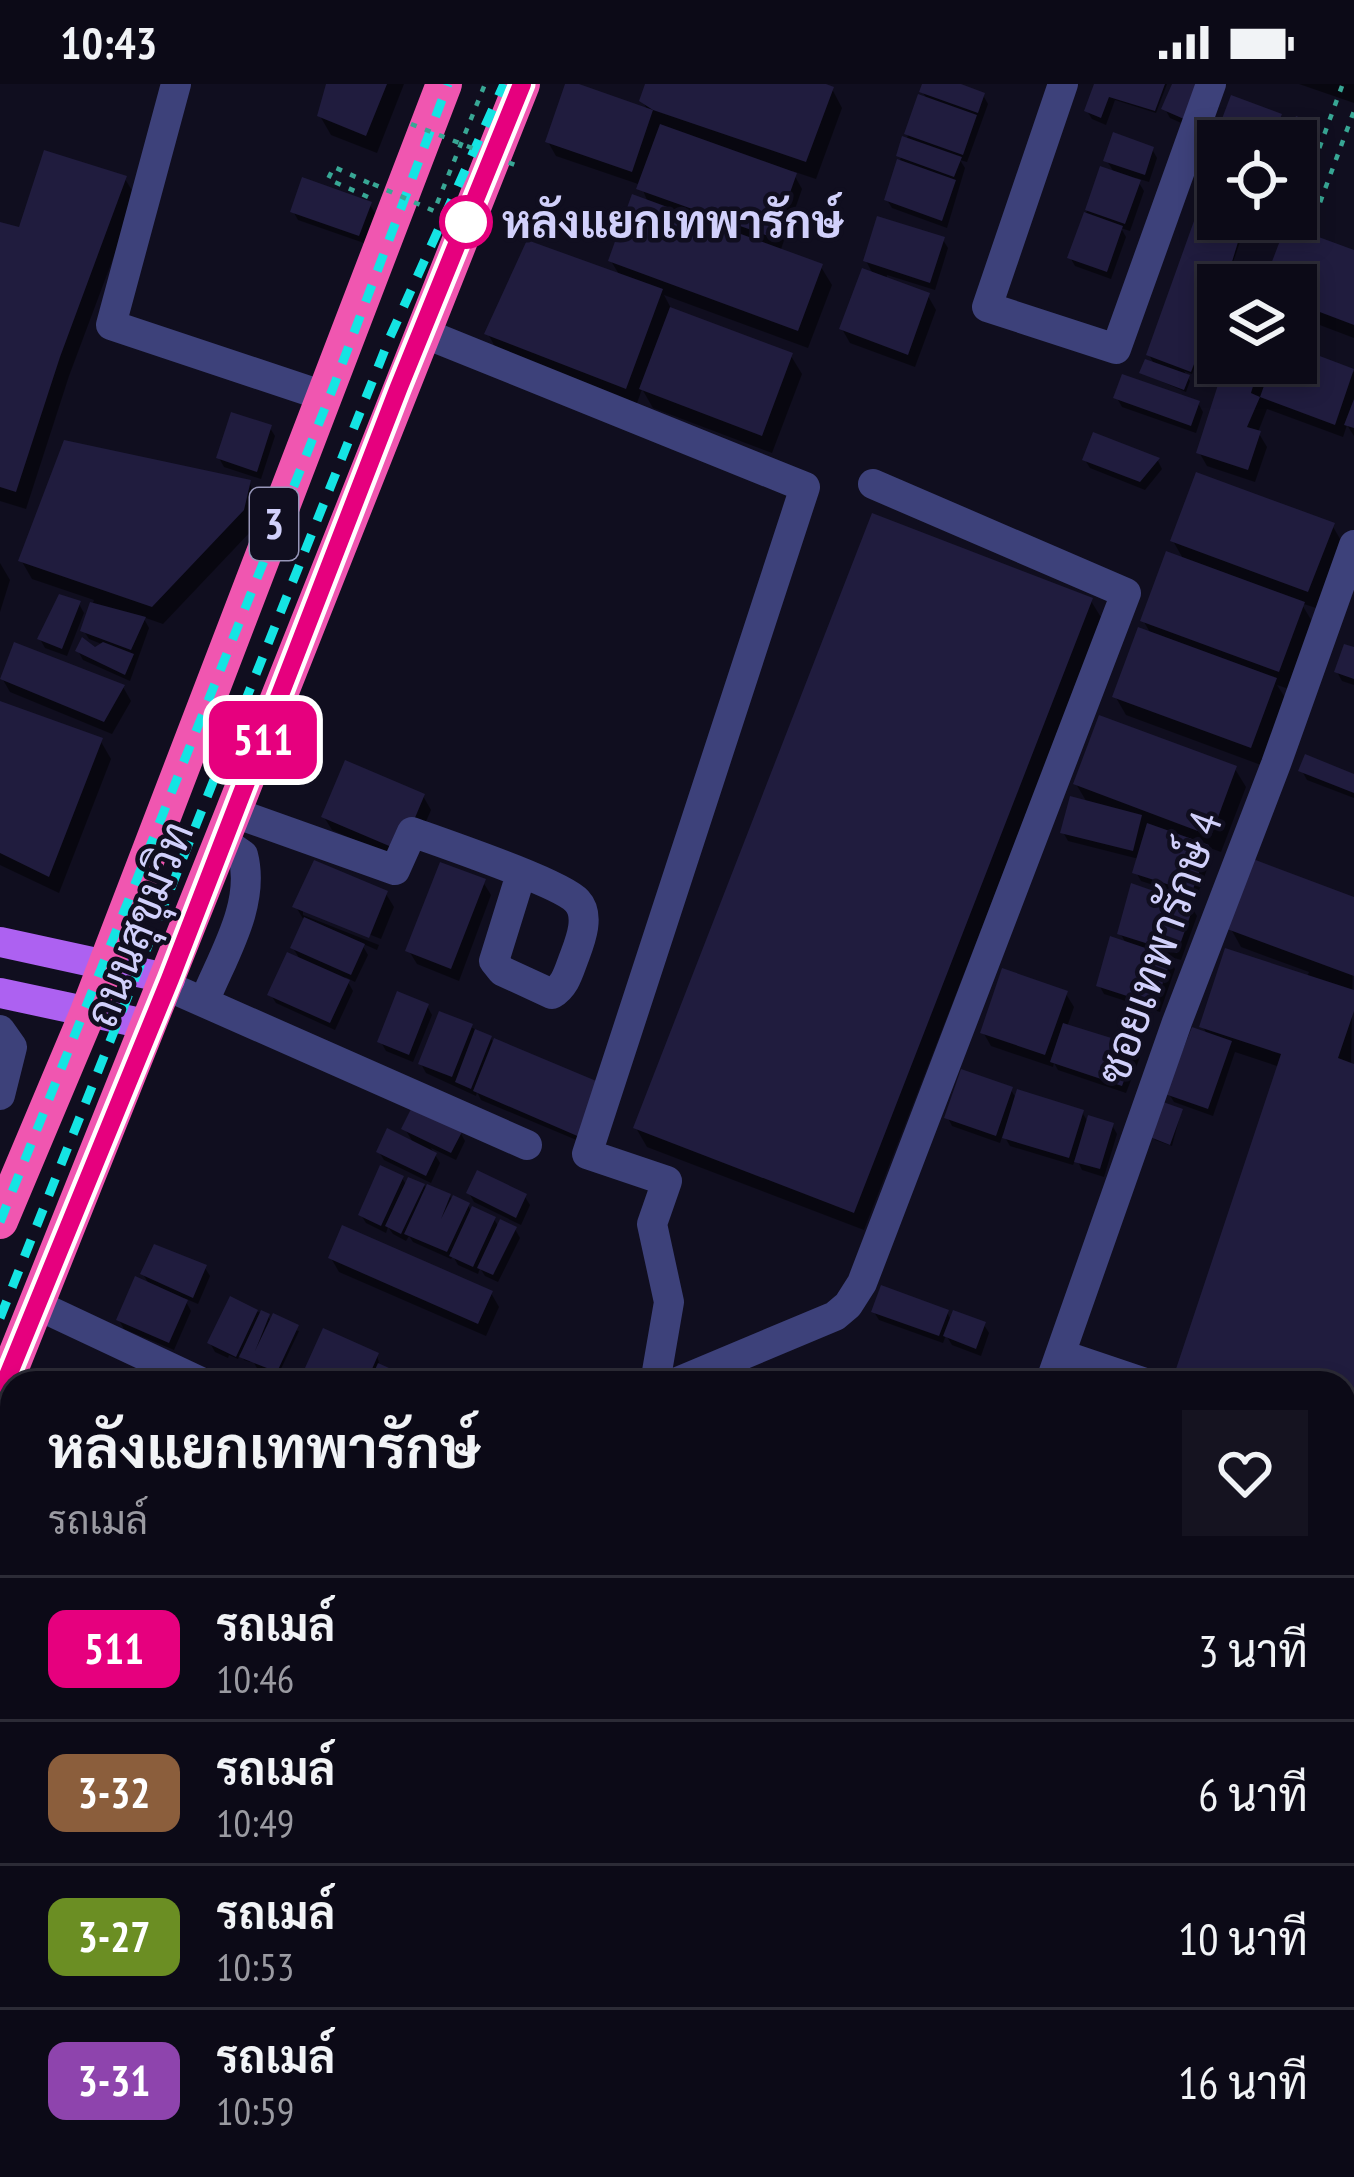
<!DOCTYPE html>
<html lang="th">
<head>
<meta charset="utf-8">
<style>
	:root { --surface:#0c0a17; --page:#151320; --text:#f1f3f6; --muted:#9a9aa1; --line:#2c2b36 }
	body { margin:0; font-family:"PT Sans Narrow",Sarabun,sans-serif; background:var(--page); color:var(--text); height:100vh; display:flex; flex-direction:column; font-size:45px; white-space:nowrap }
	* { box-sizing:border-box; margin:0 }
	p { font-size:39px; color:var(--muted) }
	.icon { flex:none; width:66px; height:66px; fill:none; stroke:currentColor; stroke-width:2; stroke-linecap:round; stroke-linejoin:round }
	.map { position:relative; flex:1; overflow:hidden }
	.details { position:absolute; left:0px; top:1287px; width:1356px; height:807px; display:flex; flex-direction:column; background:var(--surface); border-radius:36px 36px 0 0; box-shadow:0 6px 18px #0003,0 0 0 3px var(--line) }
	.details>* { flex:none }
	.badge { padding:0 24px; border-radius:18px; font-size:42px; line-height:78px }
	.buttons { position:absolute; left:1197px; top:36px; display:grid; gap:24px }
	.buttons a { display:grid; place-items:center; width:120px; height:120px; border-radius:0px; background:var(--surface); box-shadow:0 6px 18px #0003,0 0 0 3px var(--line); font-size:60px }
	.map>.badge { position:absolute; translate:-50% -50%; box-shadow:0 0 0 6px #fff }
	.round { display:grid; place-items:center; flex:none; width:126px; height:126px; border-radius:0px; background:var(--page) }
	.head { display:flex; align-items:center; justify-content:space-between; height:204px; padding:0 48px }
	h1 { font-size:57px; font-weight:700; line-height:90px }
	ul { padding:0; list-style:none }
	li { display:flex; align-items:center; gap:36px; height:144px; padding:0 48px; border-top:3px solid var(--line) }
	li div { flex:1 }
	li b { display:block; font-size:45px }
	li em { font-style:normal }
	li .badge { min-width:132px; font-weight:700; text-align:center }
	.status { display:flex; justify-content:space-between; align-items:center; height:84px; padding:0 60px; background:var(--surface); direction:ltr }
	.status svg { height:33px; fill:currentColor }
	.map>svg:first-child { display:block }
	.shadow { fill:#0007 }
	.building { fill:#201c3e }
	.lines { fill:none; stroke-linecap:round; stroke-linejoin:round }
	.path { stroke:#38a795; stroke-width:4.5; stroke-dasharray:6 9; stroke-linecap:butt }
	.minor { stroke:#3d417a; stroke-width:30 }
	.major { stroke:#ad61f1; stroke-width:30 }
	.highway { stroke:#f056b0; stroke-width:36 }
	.rail { stroke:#14e4e3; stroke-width:9; stroke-dasharray:18 15; stroke-linecap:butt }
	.path-bridge { stroke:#38a795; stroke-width:4.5; stroke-dasharray:6 9; stroke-linecap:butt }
	.line-casing { stroke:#fff; stroke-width:27 }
	.line { stroke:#e6007e; stroke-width:18 }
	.stop-dot { fill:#fff; stroke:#e6007e; stroke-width:6 }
	.labels { text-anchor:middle; stroke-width:9; stroke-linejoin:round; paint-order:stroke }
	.shield { fill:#100e1f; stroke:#9796b9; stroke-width:3 }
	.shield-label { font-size:42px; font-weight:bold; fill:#d1d0fb }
	.stop-label { font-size:45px; font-weight:bold; fill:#d1d0fb; stroke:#100e1f; text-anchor:start }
	.street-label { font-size:45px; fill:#d1d0fb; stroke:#100e1f }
</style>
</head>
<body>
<div class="status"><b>10:43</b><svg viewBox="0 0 49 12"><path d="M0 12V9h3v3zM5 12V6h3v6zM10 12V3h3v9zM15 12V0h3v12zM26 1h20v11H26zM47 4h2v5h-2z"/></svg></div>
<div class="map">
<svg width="1354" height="2093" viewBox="0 0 1354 2093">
	<rect width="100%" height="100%" fill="#100e1f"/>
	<!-- shadow -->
	<path class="shadow" d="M329,0H404L377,69L331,51L320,32Z
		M568,0L648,27L642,16L648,0H817L832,5L842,24L816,95L792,87L802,105L780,168L821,183L832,201L808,264L664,211L673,228L791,272L802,290L772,369L653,324L642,305L636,322L498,268L488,250L620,192L611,177L648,119L641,101L556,72L548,58Z
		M925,0H952L983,11L988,20L967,78L960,76L965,84L947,144L892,124L887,116L920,14L927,15L922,7Z
		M1097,0H1167L1156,29L1115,16L1106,41L1092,35L1087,27Z
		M1175,0L1188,42L1170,34L1165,25Z
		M1299,0H1354V19Z
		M1233,15L1280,32L1285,41L1278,57H1218V77L1212,68Z
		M1316,43L1321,52L1309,83L1314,91L1307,110L1296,106V57H1289Z
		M1152,65L1157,74L1149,98L1136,94L1144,107L1130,147L1121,144L1126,153L1111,195L1075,182L1070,173L1102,86L1115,90L1107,77Z
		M1218,89V135H1248L1225,201H1218V219L1192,290L1184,287L1190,297L1186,308L1142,289L1155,282L1149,271Z
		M125,95L136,113L69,292L26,425L0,417V141L21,147Z
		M370,121L375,129L364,159L298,136L293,127Z
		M943,156L948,164L935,206L887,191L886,196L928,212L936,226L915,283L850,259L842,245L874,192L866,177Z
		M1354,170V254L1296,232V201H1267Z
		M1296,267L1354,288V352L1347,341L1343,353L1267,325L1258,348L1267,363L1255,398L1207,382L1199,368L1228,279H1271L1274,284L1276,279H1296Z
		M1117,314L1198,319L1203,328L1196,349L1122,323Z
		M270,344L275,352L261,395L224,383L219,374Z
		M1094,352L1158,377L1162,385L1145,406L1090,384L1085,376Z
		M249,399L259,417L253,445L163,540L143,533L149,544L130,597L83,576L78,567H95L104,561L89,555L84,547L94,516L32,495L21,476Z
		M1332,441L1343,460L1319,525L1301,519L1313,539L1289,605L1277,601L1286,615L1261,681L1126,631L1115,612L1152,552L1143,536L1185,478L1173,457Z
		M0,479L10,496L0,528Z
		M1091,517L1102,535L864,1146L647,1063L636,1044Z
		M79,520L84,529L67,572L45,564L40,555Z
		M1354,567V601L1342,597L1337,588Z
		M2,594L123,603L131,617L112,650L10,608Z
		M0,621L100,656L111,675L59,809L0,781Z
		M1235,685L1246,703L1221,768L1207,763L1212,772L1196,815L1141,797L1136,788L1139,775L1068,757L1063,748L1088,720L1076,700Z
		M1302,687L1354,693V714L1307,696Z
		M423,712L431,726L408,779L332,746L324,733Z
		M483,798L491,811L459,897L417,880L409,867Z
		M386,810L394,823L381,855L303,824V831L379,861L377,866L361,859L368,871L355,898L345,893L353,907L335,946L276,919L271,911L301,877L293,864L305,838L296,823Z
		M1354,816L1351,982L1354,1360L1344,1357V1299H1185L1179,1288L1280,983L1235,968L1213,1032L1174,1018L1169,1010L1208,952L1203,943L1307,893L1309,888L1241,863L1231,845Z
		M1192,824L1197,832L1181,876L1168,872L1175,885L1160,928L1104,910L1099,901L1127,861L1120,849Z
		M1066,910L1074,923L1067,943L1135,965L1140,973L1126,1009L1058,986L1054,979L1053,983L991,962L983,948Z
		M427,922L432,931L413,978L386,967L381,958Z
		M471,943L490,954L586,1060L481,1016L477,1008L476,1012L426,989L421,980Z
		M1011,1006L1017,1016L1082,1028L1089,1040L1112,1041L1117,1050L1104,1093L1082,1086L1076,1074L1073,1081L1010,1062L1003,1050L1000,1059L952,1042L948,1034Z
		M1181,1028L1172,1062L1155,1056L1153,1053Z
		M405,1045L460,1048L465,1057L456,1076L431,1064L440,1079L431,1099L384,1076L379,1068L414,1060Z
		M402,1094L407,1102L410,1096L468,1121L472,1129L494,1135L499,1144L515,1145L520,1154L498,1198L485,1192L480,1184L478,1190L458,1181L453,1172L451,1175L413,1158L409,1152L406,1157L393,1150L388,1143L386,1149L366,1139L361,1131Z
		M469,1109L525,1113L530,1121L521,1141L474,1118Z
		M331,1174L491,1209L499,1223L486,1252L339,1188Z
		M205,1184L210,1192L198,1220L184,1214L191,1227L174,1266L124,1245L119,1236L150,1202L143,1190Z
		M244,1222L268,1232L272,1239L299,1247L279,1289L273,1286L271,1292L258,1286L252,1275L250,1278L244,1276L240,1269L238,1275L229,1271L228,1274L215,1268L210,1259Z
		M874,1228H947L952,1238L984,1241L989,1249L981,1272L952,1261L946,1251L943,1259L879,1236Z
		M377,1271L380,1283L415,1299H306L304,1294Z
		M1344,1393L1354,1396V1428L1348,1444L1344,1443Z
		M1344,1477L1354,1489L1344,1539Z
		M12,1480V1571L0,1566V1528L4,1530L0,1509Z
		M1344,1618L1354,1622V1666L1344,1662Z
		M1344,1758L1354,1762V1862L1344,1851Z
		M1354,2035V2061L1348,2052Z
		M621,2082H665L661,2093Z
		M774,2082H867L901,2093H788L779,2090Z
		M1206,2082H1249L1246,2093H1234Z"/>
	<!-- building -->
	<path class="building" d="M326,0H387L366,52L317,32Z
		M565,0H579L653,26L632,88L545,58Z
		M645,0H826L834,3L806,78L653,26L639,17Z
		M922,0H961L985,9L978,29L919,8Z
		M1094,0H1165L1155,27L1109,13L1101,34L1084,27Z
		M1172,0H1199L1184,35L1161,25Z
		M918,10L977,31L963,71L904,50Z
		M1231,11L1282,30L1271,57H1218V72L1209,69Z
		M1296,32L1319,41L1304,78L1311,80L1302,103L1296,101V57H1285Z
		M660,40L797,89L774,154L636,105Z
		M1113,48L1154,63L1145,91L1103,77Z
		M902,52L962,73L954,93L896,72Z
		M44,66L127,92L60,273L16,408L0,403V138L19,143Z
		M897,75L956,96L942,137L884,116Z
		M1100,82L1141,96L1125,140L1085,126Z
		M1213,84L1218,86V135H1245L1225,201H1218V218L1191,288L1146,271Z
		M302,93L372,118L359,152L290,128Z
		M632,110L823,180L798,247L608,177Z
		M1084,128L1123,142L1107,188L1067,174Z
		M877,132L945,153L930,199L863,177Z
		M1286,141L1354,166V241L1296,219V201H1263Z
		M527,156L663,205L626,305L484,250Z
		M862,184L930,209L908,271L839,245Z
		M670,223L793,269L762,352L639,305Z
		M1296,263L1354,285L1335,341L1260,313L1272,279H1296Z
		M1145,275L1190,291L1184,306L1139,289Z
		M1225,279H1260L1251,309L1260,313L1247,343L1261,347L1248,386L1196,369Z
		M1122,290L1200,317L1191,342L1113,314Z
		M1354,315V344L1344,341Z
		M231,328L272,341L257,388L216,374Z
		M1093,348L1160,374L1140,398L1082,376Z
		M64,356L251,396L244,426L152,523L18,477Z
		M1196,388L1335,439L1308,508L1170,457Z
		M872,429L1093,514L854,1129L633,1044Z
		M1166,467L1305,518L1279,588L1140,537Z
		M59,510L81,517L62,565L37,555Z
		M90,518L146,533L131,566L80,547Z
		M1138,543L1277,594L1251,664L1112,613Z
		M82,553L95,563L103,558L134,570L125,591L75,567Z
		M14,558L125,601L104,638L0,595Z
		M1344,560L1354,563V595L1334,588Z
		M0,617L103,654L49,793L0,769Z
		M1099,631L1237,682L1211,752L1073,700Z
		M1305,670L1354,690V709L1298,687Z
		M345,676L425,710L401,767L321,733Z
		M1070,712L1142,731L1133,767L1060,749Z
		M1147,739L1209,761L1192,808L1132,789Z
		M1253,775L1354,813V892L1227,845Z
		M314,776L388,807L369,854L292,823Z
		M440,778L486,795L451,885L405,867Z
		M1131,799L1194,821L1177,869L1117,850Z
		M304,833L365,860L351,891L290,864Z
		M1110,852L1172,873L1155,921L1096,902Z
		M1225,864L1354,906V927L1338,974L1354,980V1346L1344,1343V1299H1209L1175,1288L1281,970L1199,943Z
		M287,868L350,896L330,939L267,911Z
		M1002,884L1068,907L1045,971L980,949Z
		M397,907L429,920L409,971L377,958Z
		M439,927L473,940L452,993L418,980Z
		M1063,939L1137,962L1122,1002L1050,978Z
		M1192,943L1232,957L1208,1025L1165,1010Z
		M475,945L492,952L471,1005L455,998Z
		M494,954L601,999L582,1054L473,1007Z
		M961,985L1013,1003L996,1052L944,1034Z
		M1017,1005L1084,1026L1069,1074L1002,1054Z
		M1163,1018L1183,1025L1170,1061L1150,1053Z
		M413,1021L463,1046L451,1069L401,1045Z
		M1088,1031L1114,1039L1100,1085L1074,1078Z
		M387,1044L437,1069L426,1092L376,1068Z
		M380,1081L404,1092L381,1142L358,1131Z
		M477,1086L527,1110L516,1134L466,1109Z
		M408,1093L425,1100L401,1150L385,1142Z
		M427,1100L451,1110L441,1135L453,1111L470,1119L447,1168L404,1150Z
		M472,1122L496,1133L473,1183L449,1172Z
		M500,1135L517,1143L493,1191L477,1184Z
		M342,1141L493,1207L478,1240L328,1174Z
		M154,1160L207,1181L193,1214L140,1190Z
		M135,1192L188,1216L169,1259L116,1236Z
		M881,1201L949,1226L939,1252L871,1228Z
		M230,1212L258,1226L236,1273L207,1259Z
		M261,1226L270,1230L255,1267L273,1229L299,1241L277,1288L239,1273Z
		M953,1226L986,1238L976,1265L943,1252Z
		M323,1244L379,1269L366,1299H310L300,1295Z
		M378,1279L413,1295L411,1299H369Z
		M420,1285L450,1299H413Z
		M1344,1390L1354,1393V1412L1344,1408Z
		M1344,1411L1354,1415L1345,1449H1344Z
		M12,1472V1525L0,1520V1502Z
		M0,1525L12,1530V1566L0,1561Z
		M0,1580L12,1585V1622L0,1617Z
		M1344,1615L1354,1618V1657L1344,1653Z
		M1344,1755L1354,1759V1783L1344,1807Z
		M1354,1806V1852L1344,1849V1831Z
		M1349,1886L1354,1887V1933L1344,1929V1900Z
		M788,2082H876L908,2092L819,2093Z"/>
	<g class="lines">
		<!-- path -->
		<path class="path" d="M1342,2L1297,125L1315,132L1354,27
			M368,113L328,95L334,83L369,99"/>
		<!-- minor -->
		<path class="minor" d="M176,0L111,241L324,312
			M1063,0L987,223L1116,265L1211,0
			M421,248L805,403L587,1070L667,1097L652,1140L669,1218L655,1299
			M235,729L395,786L412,748C442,759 561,799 577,817C590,831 581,855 575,871C569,886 566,902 552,910L502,887L494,877L521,790
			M167,902L527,1061
			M204,918C222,873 256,821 243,771L223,757
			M0,946L12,963L0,1011
			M37,1221L203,1299
			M1062,1271L1145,1299
			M675,1299L835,1232L848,1221L862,1199L1126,509L873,400
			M1050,1299L1177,938L1276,680L1354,461
			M1344,1366L1354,1369
			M0,1432L12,1438
			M1344,1529L1354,1503
			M0,1653L12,1658
			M0,1881L8,1862
			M114,2093L118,2082
			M738,2093L742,2082
			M1128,2093L1132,2082"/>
		<!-- major -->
		<path class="major" d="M0,858L170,895
			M0,909L150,941"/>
		<!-- highway -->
		<path class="highway" d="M0,1137L88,928L444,0
			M0,1311C177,875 347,437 522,0"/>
		<!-- rail -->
		<path class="rail" d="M0,1138L333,304L448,0
			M0,1234L390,253L504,0"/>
		<!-- path-bridge -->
		<path class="path-bridge" d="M411,40L515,81
			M373,100L434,127L485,0"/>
	</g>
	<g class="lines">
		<defs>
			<path id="line" d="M0,1311L170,895L399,303L522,0"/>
		</defs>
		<!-- line casing -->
		<use href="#line" class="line-casing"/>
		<!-- line -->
		<use href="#line" class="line"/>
	</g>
	<!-- markers -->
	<circle class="stop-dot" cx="466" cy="138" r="24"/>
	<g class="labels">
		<!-- shield labels -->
		<rect class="shield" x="250" y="404" width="48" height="72" rx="9"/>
		<g class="shield-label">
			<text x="274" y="455">3</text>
		</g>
		<!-- stop labels -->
		<g class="stop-label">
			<text x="502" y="154">หลังแยกเทพารักษ์</text>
		</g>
		<!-- street labels -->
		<g class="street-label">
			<text transform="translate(139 840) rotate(-68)" y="16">ถนนสุขุมวิท</text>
			<text transform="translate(1159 864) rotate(-70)" y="16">ซอยเทพารักษ์ 4</text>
		</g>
	</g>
</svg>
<div class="buttons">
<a><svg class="icon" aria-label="locate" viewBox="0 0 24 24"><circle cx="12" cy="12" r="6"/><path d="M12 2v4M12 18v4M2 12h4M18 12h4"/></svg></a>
<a><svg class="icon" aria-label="layers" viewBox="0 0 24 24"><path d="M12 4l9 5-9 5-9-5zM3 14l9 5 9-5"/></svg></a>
</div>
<b class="badge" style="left:263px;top:656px;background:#e6007e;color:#fff">511</b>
<section class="details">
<div class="head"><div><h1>หลังแยกเทพารักษ์</h1><p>รถเมล์</p></div><a class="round"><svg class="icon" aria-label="heart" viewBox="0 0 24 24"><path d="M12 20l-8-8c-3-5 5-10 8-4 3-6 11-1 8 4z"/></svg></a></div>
<ul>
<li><span class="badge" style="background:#e6007e;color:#fff">511</span><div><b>รถเมล์</b><p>10:46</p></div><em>3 นาที</em></li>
<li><span class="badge" style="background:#8b5e3c;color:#fff">3-32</span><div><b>รถเมล์</b><p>10:49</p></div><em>6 นาที</em></li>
<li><span class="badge" style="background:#6b8e23;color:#fff">3-27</span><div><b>รถเมล์</b><p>10:53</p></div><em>10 นาที</em></li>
<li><span class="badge" style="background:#8e44ad;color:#fff">3-31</span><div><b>รถเมล์</b><p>10:59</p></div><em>16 นาที</em></li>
</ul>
</section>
</div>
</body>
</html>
